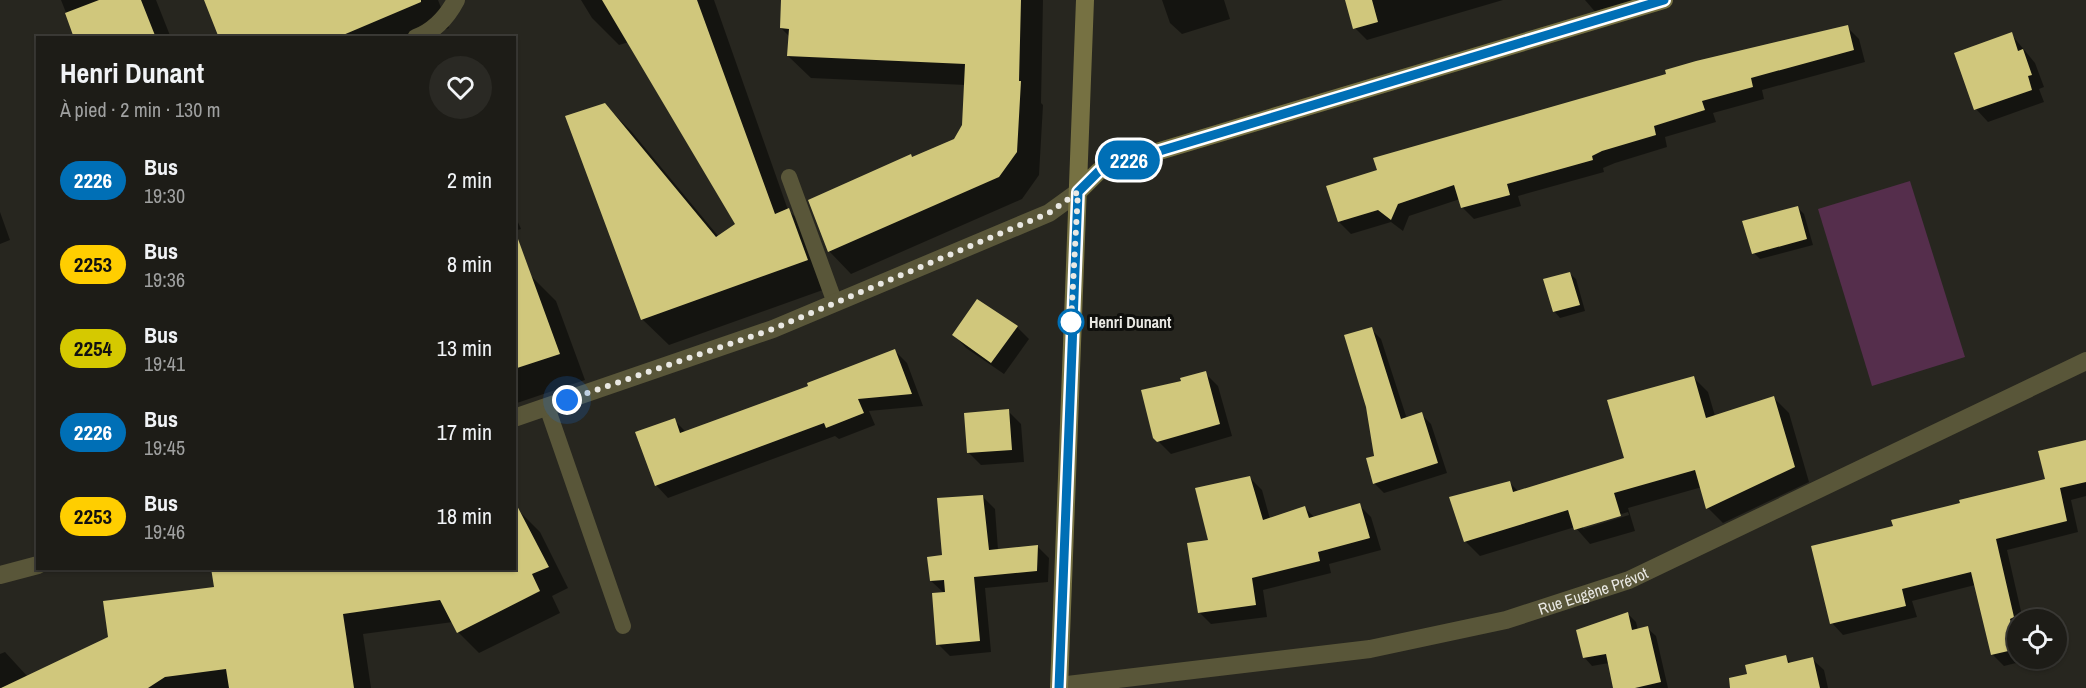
<!DOCTYPE html>
<html lang="fr">
<head>
<meta charset="utf-8">
<style>
	:root { --surface:#1d1c17; --page:#2a2924; --text:#f1f3f6; --muted:#a0a1a1; --line:#3b3a36 }
	body { margin:0; font-family:"Archivo Narrow",sans-serif; background:var(--page); color:var(--text); height:100vh; display:flex; flex-direction:column; font-size:22px; white-space:nowrap }
	* { box-sizing:border-box; margin:0 }
	p { font-size:20px; color:var(--muted) }
	.icon { flex:none; width:33px; height:33px; fill:none; stroke:currentColor; stroke-width:2; stroke-linecap:round; stroke-linejoin:round }
	.map { position:relative; flex:1; overflow:hidden }
	.panel { position:absolute; left:36px; top:36px; width:480px; height:534px; display:flex; flex-direction:column; background:var(--surface); border-radius:0px; box-shadow:0 2px 4px #0004,0 0 0 2px var(--line) }
	.panel>* { flex:none }
	.badge { padding:0 12px; border-radius:20px; font-size:21px; line-height:39px }
	.buttons { position:absolute; left:2007px; top:609px; display:grid; gap:12px }
	.buttons a { display:grid; place-items:center; width:60px; height:60px; border-radius:50%; background:var(--surface); box-shadow:0 2px 4px #0004,0 0 0 2px var(--line); font-size:30px }
	.you { position:absolute; width:30px; height:30px; margin:-15px; border:4px solid #fff; border-radius:50%; background:#1a73e8; box-shadow:0 0 0 9px #1a73e833 }
	.map>.badge { position:absolute; translate:-50% -50%; box-shadow:0 0 0 3px #fff }
	.round { display:grid; place-items:center; flex:none; width:63px; height:63px; border-radius:32px; background:var(--page) }
	.head { display:flex; align-items:center; justify-content:space-between; height:102px; padding:0 24px }
	h1 { font-size:28px; font-weight:800; line-height:45px }
	ul { padding:0; list-style:none }
	li { display:flex; align-items:center; gap:18px; height:84px; padding:0 24px }
	li div { flex:1 }
	li b { display:block; font-size:22px }
	li em { font-style:normal }
	li .badge { min-width:66px; font-weight:700; text-align:center }
	.map>svg:first-child { display:block }
	.green { fill:#552e4c }
	.shadow { fill:#0007; fill-rule:evenodd }
	.building { fill:#d0c77c }
	.lines { fill:none; stroke-linecap:round; stroke-linejoin:round }
	.lane { stroke:#595639; stroke-width:16 }
	.street { stroke:#595639; stroke-width:18 }
	.secondary { stroke:#767142; stroke-width:18 }
	.line-casing { stroke:#fff; stroke-width:14 }
	.line { stroke:#006fb6; stroke-width:9 }
	.walk { stroke:#e9e8e3; stroke-width:6; stroke-dasharray:0 10.8 }
	.stop-dot { fill:#fff; stroke:#006fb6; stroke-width:3 }
	.labels { text-anchor:middle; stroke-width:6; stroke-linejoin:round; paint-order:stroke }
	.stop-label { font-size:16px; font-weight:bold; fill:#e9e8e3; stroke:#0f0f0c; text-anchor:start }
	.street-label { font-size:16px; fill:#e9e8e3; stroke:#0f0f0c }
</style>
</head>
<body>
<div class="map">
<svg width="2086" height="688" viewBox="0 0 2086 688">
	<rect width="100%" height="100%" fill="#27261f"/>
	<!-- green -->
	<path class="green" d="M1910,181L1965,357L1872,386L1818,209Z"/>
	<!-- shadow -->
	<path class="shadow" d="M61,0H156L171,38H76Z
		M206,0H438L449,28L425,38H220Z
		M581,0H714L788,210L815,236L834,286L669,345L642,319L604,104L631,131L719,237L737,225L629,42L619,45L592,18Z
		M783,0H1043L1041,103L1043,105L1039,175L1022,199L851,274L829,251L913,158L955,140L964,126L966,85L811,78L788,56L790,37L781,28Z
		M1162,0H1224L1230,19L1182,34L1170,23Z
		M1347,0H1503L1367,40L1355,28Z
		M1585,0H1643L1597,14Z
		M1847,27L1859,39L1865,62L1762,90L1764,99L1713,113L1716,122L1665,137L1667,147L1615,163L1603,168L1604,172L1518,196L1521,206L1474,219L1462,207L1460,199L1409,216L1403,231L1391,222L1351,234L1339,222Z
		M2011,34L2035,63L2044,87L2039,89L2044,102L1988,122L1976,109Z
		M1798,208L1804,214L1813,245L1760,259L1754,253Z
		M0,212L10,240L0,244Z
		M514,213L521,229L514,231Z
		M1569,273L1576,279L1585,311L1560,318L1554,311Z
		M530,275L556,301L585,380L514,404V280Z
		M1017,327L1029,339L1004,374L966,348L954,335Z
		M1371,329L1381,339L1407,419L1421,414L1431,424L1447,473L1384,493L1374,483Z
		M895,351L907,363L923,406L869,411L875,425L839,439L835,436L668,498L656,485L674,420L686,432L810,387Z
		M1206,374L1218,386L1232,436L1171,454L1158,441L1143,391Z
		M1693,377L1708,392L1715,416L1774,398L1789,413L1809,482L1723,523L1708,508L1702,487L1628,508L1635,531L1590,544L1575,527L1480,556L1465,541L1509,482L1519,492L1626,459ZM1628,512L1629,515L1583,529V526Z
		M1008,411L1021,424L1024,462L981,465L968,452Z
		M2086,441V496L2071,500L2078,532L2007,550L2023,620H2018V658L2028,660L2004,666L1992,654L1975,585L1912,601L1917,617L1843,635L1832,623L1895,527L2046,480Z
		M1250,478L1262,490L1270,519L1305,508L1315,518L1359,505L1371,517L1381,550L1329,564L1331,573L1263,590L1267,617L1211,624L1199,612L1210,541Z
		M983,497L995,509L998,550L1037,546L1049,558L1048,582L985,588L991,652L950,656L938,644L944,593L931,581L943,556Z
		M519,511L540,532L568,588L552,596L560,613L479,653L458,632L453,622L363,634L371,688H0V654L5,652L28,677L514,568Z
		M1628,614L1636,622L1638,630L1647,628L1656,636L1668,688H1614L1609,663L1592,666L1584,657Z
		M1785,657L1792,664L1812,659L1824,670L1828,688H1752Z"/>
	<!-- building -->
	<path class="building" d="M99,0H141L156,38H74L65,13Z
		M204,0H421V2L336,38H219Z
		M602,0H697L775,214L789,208L808,260L641,320L565,116L605,103L716,237L735,224Z
		M781,0H1021L1019,81H1021L1017,152L999,177L828,252L808,200L911,154L912,157L954,139L962,125L965,64L787,56L789,29L780,28Z
		M1345,0H1372L1378,22L1353,29Z
		M1848,25L1854,50L1751,78L1753,87L1702,101L1705,110L1654,126L1656,135L1602,151L1592,156L1593,160L1507,184L1510,195L1461,208L1454,185L1398,204L1391,220L1378,210L1338,222L1326,186L1377,170L1373,158L1666,74L1665,70L1696,61Z
		M2012,32L2018,51L2023,49L2032,75L2028,76L2032,90L1974,110L1954,53Z
		M1798,206L1807,239L1752,254L1742,221Z
		M514,239H518L560,354L514,369Z
		M1570,272L1580,305L1553,312L1543,279Z
		M977,299L1018,326L991,363L952,335Z
		M1372,327L1401,419L1422,412L1438,463L1373,484L1366,458L1374,456L1366,407L1344,335Z
		M895,349L912,394L858,399L864,413L826,428L824,423L655,486L635,432L675,418L680,433L808,386L807,383Z
		M1206,371L1220,424L1157,442L1153,438L1141,390L1181,381L1180,378Z
		M1694,376L1706,418L1774,396L1795,467L1706,509L1695,470L1614,493L1621,516L1574,530L1568,510L1464,542L1449,497L1510,481L1513,492L1624,458L1607,400Z
		M1009,409L1012,450L967,453L964,413Z
		M2086,440V482L2060,488L2067,521L1996,539L2014,617L2010,619L2017,649L1991,655L1971,572L1902,589L1906,606L1830,624L1811,546L1893,526L1891,520L1960,503L1959,500L2045,479L2038,451Z
		M1250,476L1263,520L1305,506L1309,518L1360,503L1370,538L1318,552L1320,561L1252,578L1256,605L1198,613L1187,543L1208,540L1195,488Z
		M983,495L989,550L1038,545L1037,571L974,577L980,641L936,645L932,593L945,592L944,580L930,581L927,557L942,555L937,498Z
		M514,500L549,567L532,574L540,591L457,633L440,600L343,614L354,688H229L226,669L165,677L148,688H1L108,637L103,601L214,587L211,568H514Z
		M1628,612L1632,630L1648,626L1661,682L1635,688H1613L1606,654L1583,658L1576,630Z
		M1786,655L1788,663L1813,657L1820,688H1730L1729,678L1747,674L1745,665Z"/>
	<g class="lines">
		<!-- lane -->
		<path class="lane" d="M789,177L835,303
			M547,407L623,626"/>
		<!-- street -->
		<g class="street">
			<path d="M416,38C434,31 447,17 456,0"/>
			<path d="M514,418L773,329L1049,213L1078,192"/>
			<path d="M0,575L38,565"/>
			<path id="s1" d="M1059,686L1370,649L1506,620L1629,580L2086,361"/>
		</g>
		<!-- secondary -->
		<path class="secondary" d="M1078,192L1099,171L1143,156L1664,0
			M1059,688L1085,0"/>
	</g>
	<g class="lines">
		<defs>
			<path id="line" d="M1059,688L1078,192L1099,171L1143,156L1664,0"/>
		</defs>
		<!-- line casing -->
		<use href="#line" class="line-casing"/>
		<!-- line -->
		<use href="#line" class="line"/>
		<!-- walk -->
		<path class="walk" d="M567,400L773,329L1049,213L1078,192L1071,322"/>
	</g>
	<!-- markers -->
	<circle class="stop-dot" cx="1071" cy="322" r="12"/>
	<g class="labels">
		<!-- stop labels -->
		<g class="stop-label">
			<text x="1089" y="328">Henri Dunant</text>
		</g>
		<!-- street labels -->
		<g class="street-label">
			<text dy="6" stroke="none"><textPath href="#s1" startOffset="544">Rue Eugène Prévot</textPath></text>
		</g>
	</g>
</svg>
<div class="buttons">
<a><svg class="icon" aria-label="locate" viewBox="0 0 24 24"><circle cx="12" cy="12" r="6"/><path d="M12 2v4M12 18v4M2 12h4M18 12h4"/></svg></a>
</div>
<div class="you" style="left:567px;top:400px"></div>
<b class="badge" style="left:1129px;top:160px;background:#006fb6;color:#fff">2226</b>
<section class="panel">
<div class="head"><div><h1>Henri Dunant</h1><p>À pied · 2 min · 130 m</p></div><a class="round"><svg class="icon" aria-label="heart" viewBox="0 0 24 24"><path d="M12 20l-8-8c-3-5 5-10 8-4 3-6 11-1 8 4z"/></svg></a></div>
<ul>
<li><span class="badge" style="background:#006fb6;color:#fff">2226</span><div><b>Bus</b><p>19:30</p></div><em>2 min</em></li>
<li><span class="badge" style="background:#ffce00;color:#111">2253</span><div><b>Bus</b><p>19:36</p></div><em>8 min</em></li>
<li><span class="badge" style="background:#d5c900;color:#111">2254</span><div><b>Bus</b><p>19:41</p></div><em>13 min</em></li>
<li><span class="badge" style="background:#006fb6;color:#fff">2226</span><div><b>Bus</b><p>19:45</p></div><em>17 min</em></li>
<li><span class="badge" style="background:#ffce00;color:#111">2253</span><div><b>Bus</b><p>19:46</p></div><em>18 min</em></li>
</ul>
</section>
</div>
</body>
</html>
